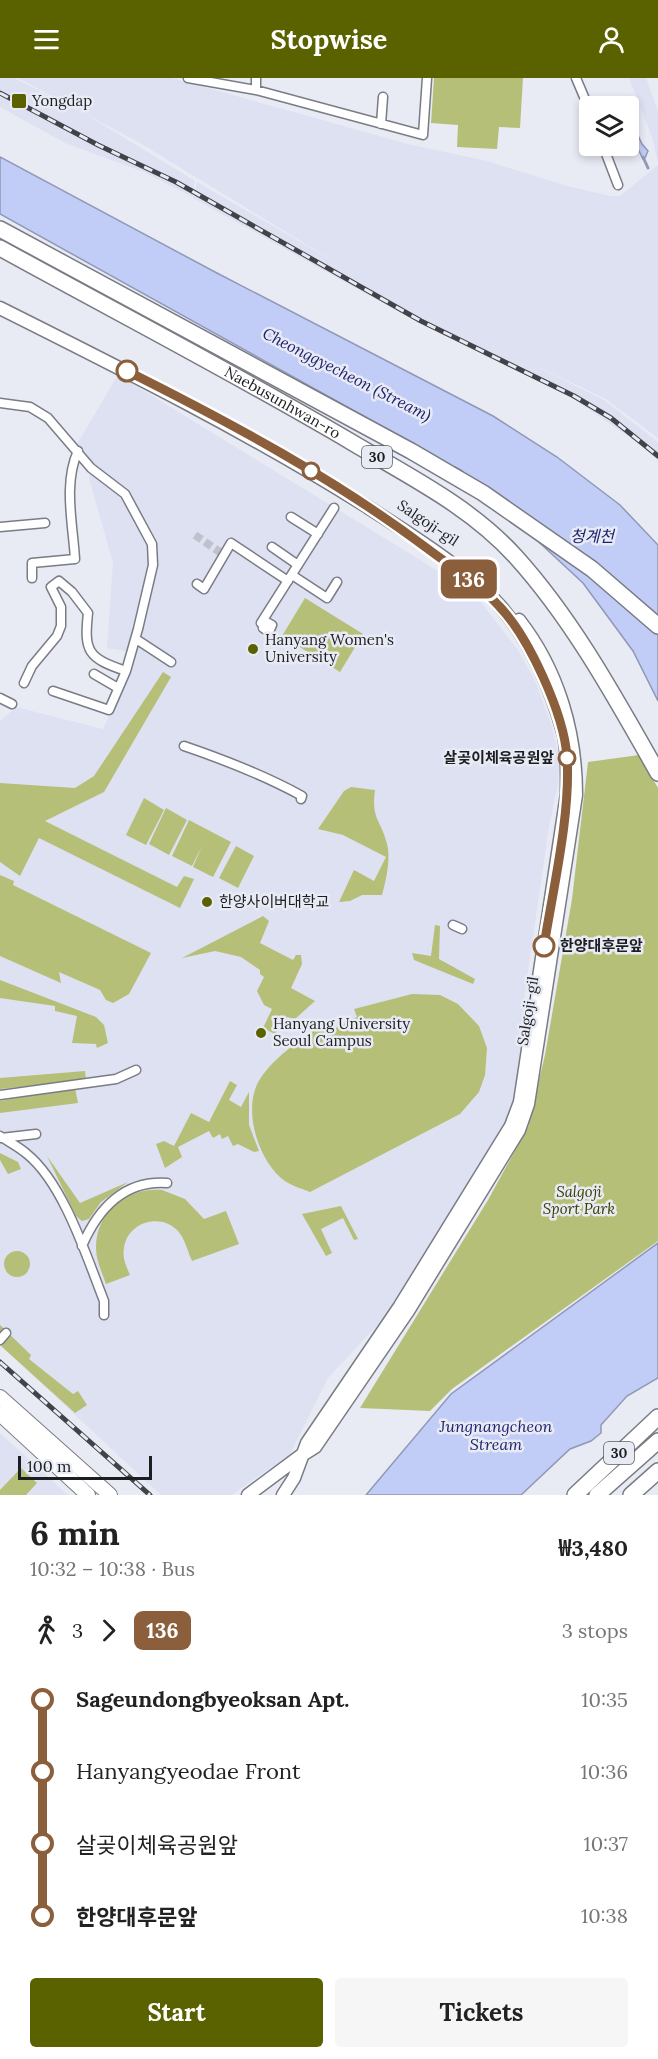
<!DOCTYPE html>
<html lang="en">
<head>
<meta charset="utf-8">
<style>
	:root { --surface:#fff; --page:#f6f6f6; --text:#222; --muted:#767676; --accent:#5a6200 }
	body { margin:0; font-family:Lora,"Noto Sans KR",serif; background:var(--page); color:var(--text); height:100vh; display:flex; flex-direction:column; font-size:22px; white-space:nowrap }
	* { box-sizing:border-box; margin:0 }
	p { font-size:20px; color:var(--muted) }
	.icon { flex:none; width:33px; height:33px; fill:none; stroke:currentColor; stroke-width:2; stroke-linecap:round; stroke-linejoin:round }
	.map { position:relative; height:1417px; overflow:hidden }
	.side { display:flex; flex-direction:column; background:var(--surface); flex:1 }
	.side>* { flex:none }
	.badge { padding:0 12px; border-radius:9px; font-size:21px; line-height:39px }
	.buttons { position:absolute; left:579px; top:18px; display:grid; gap:12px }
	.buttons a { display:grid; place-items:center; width:60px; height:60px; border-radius:6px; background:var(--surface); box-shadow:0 3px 9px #0003; font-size:30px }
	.scale { position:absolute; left:18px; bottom:15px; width:134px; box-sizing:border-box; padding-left:6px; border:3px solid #1d1e22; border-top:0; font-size:16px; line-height:21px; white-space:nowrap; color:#1d1e22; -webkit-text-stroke:4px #e8ebf4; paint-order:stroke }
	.map>.badge { position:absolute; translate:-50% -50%; box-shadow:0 0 0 3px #fff }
	.legs { display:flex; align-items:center; gap:9px; height:66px; padding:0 30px; font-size:20px }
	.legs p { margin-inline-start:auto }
	.head { display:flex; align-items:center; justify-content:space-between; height:102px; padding:0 30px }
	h1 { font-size:33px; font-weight:700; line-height:45px }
	.cta { display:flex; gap:12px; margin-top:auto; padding:12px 30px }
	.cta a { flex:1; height:69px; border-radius:6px; background:var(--accent); color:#fff; font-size:24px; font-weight:700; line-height:69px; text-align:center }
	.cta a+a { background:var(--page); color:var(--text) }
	ul { padding:0 30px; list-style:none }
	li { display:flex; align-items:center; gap:21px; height:72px; font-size:22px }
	li i { display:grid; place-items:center; width:9px; height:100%; margin:0 8px; background:currentColor }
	li i::after { content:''; width:15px; height:15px; margin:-8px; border:4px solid; border-radius:50%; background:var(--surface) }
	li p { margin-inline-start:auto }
	li:first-child i { background:linear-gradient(#0000 50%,currentColor 0) }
	li:last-child i { background:linear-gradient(currentColor 50%,#0000 0) }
	header { display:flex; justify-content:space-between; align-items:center; height:78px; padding:0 30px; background:var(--accent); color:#fff; font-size:27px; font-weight:700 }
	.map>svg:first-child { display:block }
	.built { fill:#dde1f2 }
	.green { fill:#b6bf77 }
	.water { fill:#c2cdf7; stroke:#9098b7; stroke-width:1.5 }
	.pier { fill:#e8ebf4 }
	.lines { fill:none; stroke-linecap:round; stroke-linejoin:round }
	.stream { stroke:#9098b7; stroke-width:3 }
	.street-tunnel { stroke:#bfc2ca; stroke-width:8; stroke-dasharray:8 4; stroke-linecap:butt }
	.street-casing { stroke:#797c84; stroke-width:11 }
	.secondary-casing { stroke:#797c84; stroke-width:15 }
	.primary-casing { stroke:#797c84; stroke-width:16 }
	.highway-casing { stroke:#797c84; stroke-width:18 }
	.street { stroke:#fff; stroke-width:8 }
	.secondary { stroke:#fff; stroke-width:12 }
	.primary { stroke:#fff; stroke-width:14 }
	.highway { stroke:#fff; stroke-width:15 }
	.rail-casing { stroke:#424348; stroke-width:5 }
	.rail { stroke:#e8ebf4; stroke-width:3; stroke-dasharray:9; stroke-linecap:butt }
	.line-1-casing { stroke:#fff; stroke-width:14 }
	.line-1 { stroke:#8b5e3c; stroke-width:9 }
	.poi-dot { fill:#5a6200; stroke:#e8ebf4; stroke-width:2 }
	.stop-1-dot { fill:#fff; stroke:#8b5e3c; stroke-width:3 }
	.labels { text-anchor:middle; stroke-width:5; stroke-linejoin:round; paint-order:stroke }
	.shield { fill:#e8ebf4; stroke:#5a5c61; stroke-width:1.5 }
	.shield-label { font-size:14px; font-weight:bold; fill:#1d1e22 }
	.poi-label { font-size:15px; fill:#1d1e22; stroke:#e8ebf4; text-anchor:start }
	.street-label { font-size:15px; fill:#1d1e22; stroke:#e8ebf4 }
	.stop-label { font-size:15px; font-weight:bold; fill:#1d1e22; stroke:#e8ebf4; text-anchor:end }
	.park-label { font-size:15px; font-style:italic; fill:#383d00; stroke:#e8ebf4 }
	.water-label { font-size:16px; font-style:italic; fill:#1f216f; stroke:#e8ebf4 }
</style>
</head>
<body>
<header><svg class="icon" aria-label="menu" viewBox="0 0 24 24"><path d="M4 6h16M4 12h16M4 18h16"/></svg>Stopwise<svg class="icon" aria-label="person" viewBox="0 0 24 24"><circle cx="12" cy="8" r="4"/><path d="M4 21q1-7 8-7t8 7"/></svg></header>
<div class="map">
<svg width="658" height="1417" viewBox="0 0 658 1417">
	<rect width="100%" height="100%" fill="#e8ebf4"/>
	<!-- built -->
	<path class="built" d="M0,0H14L87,37L195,103L192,119L144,94L65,65L0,29Z
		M18,0H172L408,66L487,83L567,108L610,118H620L658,87V360L606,321L520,280L604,322L658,364V383L641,367L575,322L350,207L193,120L197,104L345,190L140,65Z
		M629,0H646L658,33V85L653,62Z
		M118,297L474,515L518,572L536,605L552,649L559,681L558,706L549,749L525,913L520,997L515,1022L504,1047L483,1085L383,1241L328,1300L290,1376L232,1417H161L0,1267V643L16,629L103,651L129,595L136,565L125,573L107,570L113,485L89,400L91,390L77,366Z
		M0,1355L68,1417H0Z"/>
	<!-- green -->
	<path class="green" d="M434,0H523L520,50L499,49L497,71L457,69L458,47L431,45Z
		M305,520L363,556L340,594L282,558Z
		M163,594L171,599L104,714L45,743L177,809L184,798L194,801L180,830L39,760L20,798L0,784V705L75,710L94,698Z
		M639,677L658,710V1163L452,1311L430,1333L360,1330L488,1122L528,1049L545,977L572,821L588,684Z
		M351,709L375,712C371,742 381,741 387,766C391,781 386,802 382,817H362L350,823L339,824L354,792L374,803L386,779L343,757L318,751L344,713Z
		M144,720L164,732L146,767L126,757Z
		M166,730L187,742L169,777L149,766Z
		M189,742L231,764L213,799L193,789L202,768L192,788L172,778Z
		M236,768L254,778L238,810L219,800Z
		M0,797L14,803L13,807L151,875L129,916L113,925L106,922L100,912L59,894L61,905L0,878Z
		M263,838L269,843L260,865L293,882L296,877H301L302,886L291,910L315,923L295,941L287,939L275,956L263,950L272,931L264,927L257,913L264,899L260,896V892L241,879L215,873L182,880Z
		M435,847L440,848L439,881L475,901L473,906L414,882L412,875L431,878Z
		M0,902L96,939L104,947L108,965L97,970L96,966L72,965L77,938L55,933V928L0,920Z
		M412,916L440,917L458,926L479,948L487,970L485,997L479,1014L460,1036L310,1114C300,1110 289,1107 281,1100C257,1079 242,1029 260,1001C276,977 304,959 327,944L332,952L357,939L354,931Z
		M85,993L86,1002L0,1011V1000Z
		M230,1003L237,1007L229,1022L241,1029L249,1014V1047L259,1073L254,1074L238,1066L233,1068L228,1058L222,1061L220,1056L213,1060L209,1053L178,1069L182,1079L165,1090L156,1066L164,1063L174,1068L191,1035L209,1044Z
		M75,1010L78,1025L0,1035V1023Z
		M0,1075L18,1084L21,1091L8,1096L0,1082Z
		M47,1078L80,1125L128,1104L101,1124L89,1141L82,1143L76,1138Z
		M162,1112L185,1121L204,1141L226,1133L239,1166L192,1183C188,1174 185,1161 178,1153C161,1134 127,1144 124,1170C122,1180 126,1188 130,1197L106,1206C102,1194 96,1183 96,1170C96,1133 127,1109 162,1112Z
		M341,1128L358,1161L354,1162L343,1140L321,1151L332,1175L326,1178L302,1136Z
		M4 1186a13 13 0 1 1 26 0a13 13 0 1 1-26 0Z
		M0,1247L31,1277L29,1281L73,1316L78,1313L87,1327L75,1335L0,1267Z
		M21,1390L37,1405L26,1417H0V1412Z"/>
	<!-- water -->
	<path class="water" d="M628,36L642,66L648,73L645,80L643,81L638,71L634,69L629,57Z
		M0,79L215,194L493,338L557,379L620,427L658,467V623L633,573L583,505L461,392L0,136Z
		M658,1165V1300L627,1318L601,1347V1355L591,1363L570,1371L521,1417H366L451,1316Z"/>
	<!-- pier -->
	<path class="pier" d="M117,203L455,388L454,391Z"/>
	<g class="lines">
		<!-- stream -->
		<path class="stream" d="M643,79L648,90"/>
		<!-- street-tunnel -->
		<path class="street-tunnel" d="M195,457L224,477"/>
		<defs>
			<path id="street" d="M188,0L256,12L423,57L427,0
				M576,0L590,33
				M256,12V0
				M381,46L383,19
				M603,68L618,107
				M0,325L30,329L48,340L91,390L125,416L152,466L153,487L138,551L126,593L109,632L53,613
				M291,439L318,456
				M0,449L45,445
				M272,469L298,487
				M292,497L327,520L337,504
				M32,500V485L75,481C73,447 63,405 78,373
				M197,506L204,511L231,465L288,503
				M261,545L334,430
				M263,550L269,554L272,547L263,542
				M136,561L171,584
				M94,596L118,610
				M24,605L32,588L57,558L61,548V529L51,509L59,503L72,514L88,535C84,573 87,580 126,593
				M0,620L12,626
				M184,668C225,682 264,697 302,718L301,721
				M453,847L462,851
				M0,1017L116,1001L136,992
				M0,1058C9,1064 19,1069 27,1076C64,1106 87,1180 104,1223V1237
				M1,1060L36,1056
				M82,1168C98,1131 124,1102 167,1105
				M0,1262L6,1255"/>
			<path id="secondary" d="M0,230C124,292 248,354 366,428C407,454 469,493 500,528C531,563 552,613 564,657C568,676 567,696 567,716L520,1024L511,1048L400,1228L307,1365L294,1400L283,1417
				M304,1376L315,1369L408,1233L519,1052L528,1026L576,717C576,654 558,592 519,542
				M248,1417L303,1376"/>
			<path id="primary" d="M0,1319L110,1417
				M0,1336L88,1417"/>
			<g id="highway">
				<path d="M0,151L411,373L483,415L592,491L658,548"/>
				<path id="s1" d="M0,170C118,235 238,297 353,365C410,399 471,429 516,479C573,542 616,621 658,695"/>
				<path d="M575,1417L658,1339"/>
				<path d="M597,1417L658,1363"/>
				<path d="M631,1417L658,1393"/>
			</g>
		</defs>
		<!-- street casing -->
		<use href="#street" class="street-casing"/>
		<!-- secondary casing -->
		<use href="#secondary" class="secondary-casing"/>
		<!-- primary casing -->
		<use href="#primary" class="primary-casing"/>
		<!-- highway casing -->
		<use href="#highway" class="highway-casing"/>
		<!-- street -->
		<use href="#street" class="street"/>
		<!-- secondary -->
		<use href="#secondary" class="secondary"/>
		<!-- primary -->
		<use href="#primary" class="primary"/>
		<!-- highway -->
		<use href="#highway" class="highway"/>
		<defs>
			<path id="rail" d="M0,15L98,67L176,104L421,243L574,318L611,340L658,378
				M0,1284L150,1417"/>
		</defs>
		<!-- rail casing -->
		<use href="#rail" class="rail-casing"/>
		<!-- rail -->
		<use href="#rail" class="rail"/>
	</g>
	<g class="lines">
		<defs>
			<path id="line-1" d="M127,293C231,345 335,401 428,471C452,489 479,506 499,528C529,559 564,636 567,679C571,735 553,811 544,868"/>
		</defs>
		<!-- line-1 casing -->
		<use href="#line-1" class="line-1-casing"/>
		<!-- line-1 -->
		<use href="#line-1" class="line-1"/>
	</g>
	<!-- markers -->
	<g class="poi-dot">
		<rect x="11" y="15" width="16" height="16" rx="3"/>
		<circle cx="253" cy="571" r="6"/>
		<circle cx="207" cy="824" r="6"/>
		<circle cx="261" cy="955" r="6"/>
	</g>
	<g class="stop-1-dot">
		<circle cx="127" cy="293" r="10"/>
		<circle cx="311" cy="393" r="8"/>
		<circle cx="567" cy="680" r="8"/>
		<circle cx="544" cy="868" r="10"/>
	</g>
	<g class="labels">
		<!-- shield labels -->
		<g class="shield">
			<rect x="362" y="368" width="30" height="22" rx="4.5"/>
			<rect x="604" y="1364" width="30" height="22" rx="4.5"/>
		</g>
		<g class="shield-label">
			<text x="377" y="384">30</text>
			<text x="619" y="1380">30</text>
		</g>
		<!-- poi labels -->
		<g class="poi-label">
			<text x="32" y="28">Yongdap</text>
			<text x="265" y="567">Hanyang Women's<tspan x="265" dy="17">University</tspan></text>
			<text x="219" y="829">한양사이버대학교</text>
			<text x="273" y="951">Hanyang University<tspan x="273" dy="17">Seoul Campus</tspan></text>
		</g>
		<!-- street labels -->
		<g class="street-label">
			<text dy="5" stroke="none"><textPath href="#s1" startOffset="322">Naebusunhwan-ro</textPath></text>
			<text transform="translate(428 445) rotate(34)" y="5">Salgoji-gil</text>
			<text transform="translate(528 933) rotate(-81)" y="5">Salgoji-gil</text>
		</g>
		<!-- stop labels -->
		<g class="stop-label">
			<text x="554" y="685">살곶이체육공원앞</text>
			<text x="560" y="873" text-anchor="start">한양대후문앞</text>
		</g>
		<!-- park labels -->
		<g class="park-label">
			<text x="579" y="1119">Salgoji<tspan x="579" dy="17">Sport Park</tspan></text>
		</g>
		<!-- water labels -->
		<g class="water-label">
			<text transform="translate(347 296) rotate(27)" y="6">Cheonggyecheon (Stream)</text>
			<text x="592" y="464">청계천</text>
			<text x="496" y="1354">Jungnangcheon<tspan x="496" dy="18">Stream</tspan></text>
		</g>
	</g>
</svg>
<div class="buttons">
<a><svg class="icon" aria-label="layers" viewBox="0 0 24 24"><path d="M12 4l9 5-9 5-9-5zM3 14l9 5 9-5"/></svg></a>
</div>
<div class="scale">100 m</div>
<b class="badge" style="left:469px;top:501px;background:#8b5e3c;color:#fff">136</b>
</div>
<section class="side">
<div class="head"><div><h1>6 min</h1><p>10:32 – 10:38 · Bus</p></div><b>₩3,480</b></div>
<div class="legs"><svg class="icon" aria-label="walk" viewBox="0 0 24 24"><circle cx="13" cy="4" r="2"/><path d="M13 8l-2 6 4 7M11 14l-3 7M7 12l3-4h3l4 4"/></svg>3<svg class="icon" aria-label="forward" viewBox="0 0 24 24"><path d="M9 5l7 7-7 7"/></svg><b class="badge" style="background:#8b5e3c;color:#fff">136</b><p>3 stops</p></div>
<ul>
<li><i style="color:#8b5e3c"></i><b>Sageundongbyeoksan Apt.</b><p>10:35</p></li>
<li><i style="color:#8b5e3c"></i><span>Hanyangyeodae Front</span><p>10:36</p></li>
<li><i style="color:#8b5e3c"></i><span>살곶이체육공원앞</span><p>10:37</p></li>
<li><i style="color:#8b5e3c"></i><b>한양대후문앞</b><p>10:38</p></li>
</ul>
<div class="cta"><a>Start</a><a>Tickets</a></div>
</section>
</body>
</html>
